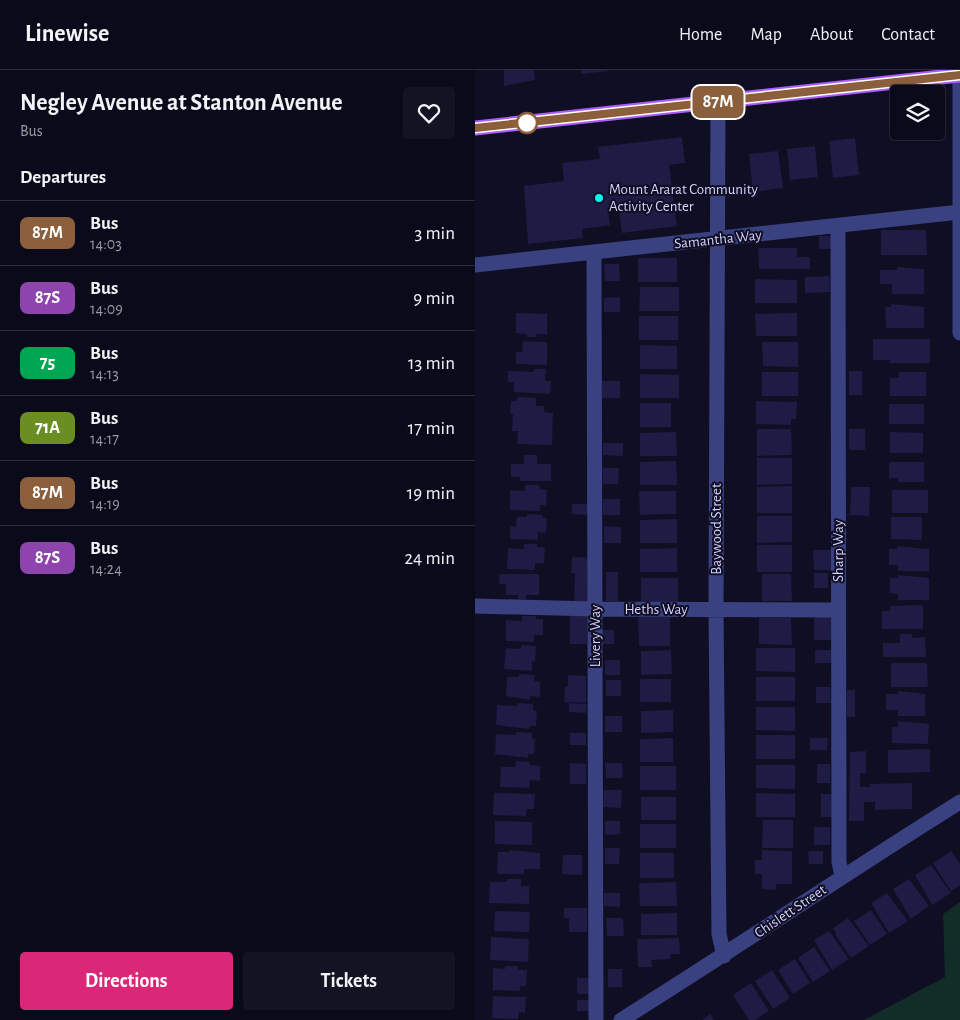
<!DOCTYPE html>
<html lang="en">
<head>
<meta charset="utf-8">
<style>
	:root { --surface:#0b0a1a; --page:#141323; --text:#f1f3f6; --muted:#9a9aa2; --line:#2b2b39; --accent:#db2777 }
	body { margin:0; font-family:"Alegreya Sans",sans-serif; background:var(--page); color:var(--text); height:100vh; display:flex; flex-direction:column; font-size:19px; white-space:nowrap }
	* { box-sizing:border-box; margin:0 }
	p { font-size:16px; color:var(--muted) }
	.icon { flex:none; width:28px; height:28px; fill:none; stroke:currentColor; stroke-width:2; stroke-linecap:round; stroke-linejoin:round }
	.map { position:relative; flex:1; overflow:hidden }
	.side { display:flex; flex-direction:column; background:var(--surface); width:475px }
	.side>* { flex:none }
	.badge { padding:0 10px; border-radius:8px; font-size:18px; line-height:32px }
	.tools { position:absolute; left:415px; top:15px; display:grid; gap:10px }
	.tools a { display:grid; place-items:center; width:55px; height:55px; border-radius:5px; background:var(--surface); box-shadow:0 1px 4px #0004,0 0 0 1px var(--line); font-size:25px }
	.map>.badge { position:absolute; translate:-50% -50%; box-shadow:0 0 0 2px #fff }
	h2 { padding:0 20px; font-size:19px; line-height:45px }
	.round { display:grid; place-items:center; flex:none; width:52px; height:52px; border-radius:5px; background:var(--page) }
	.headline { display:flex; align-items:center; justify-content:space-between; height:85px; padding:0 20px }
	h1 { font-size:24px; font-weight:600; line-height:38px }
	.primary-button { display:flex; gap:10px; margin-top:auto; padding:10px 20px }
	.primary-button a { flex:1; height:58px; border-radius:5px; background:var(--accent); color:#fff; font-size:20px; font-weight:600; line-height:58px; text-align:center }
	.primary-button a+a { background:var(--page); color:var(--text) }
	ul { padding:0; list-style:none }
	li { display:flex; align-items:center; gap:15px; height:65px; padding:0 20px; border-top:1px solid var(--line) }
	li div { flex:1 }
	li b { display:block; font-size:19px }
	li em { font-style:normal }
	li .badge { min-width:55px; font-weight:700; text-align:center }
	header { display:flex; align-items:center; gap:30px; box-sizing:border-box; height:70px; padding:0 25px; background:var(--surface); border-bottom:1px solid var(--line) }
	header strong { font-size:24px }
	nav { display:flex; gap:28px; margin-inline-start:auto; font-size:18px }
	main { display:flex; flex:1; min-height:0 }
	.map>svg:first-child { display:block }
	.green { fill:#122d28 }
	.building { fill:#1e1b44 }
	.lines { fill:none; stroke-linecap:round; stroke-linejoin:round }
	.minor { stroke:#3a4181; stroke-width:15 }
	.major { stroke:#aa5bfc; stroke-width:15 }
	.line-casing { stroke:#fff; stroke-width:11 }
	.line { stroke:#8b5e3c; stroke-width:8 }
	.stop-dot { fill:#fff; stroke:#8b5e3c; stroke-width:2.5 }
	.poi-dot { fill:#05f7ee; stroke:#0f0e23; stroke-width:2 }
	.labels { text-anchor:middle; stroke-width:4; stroke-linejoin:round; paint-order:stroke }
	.poi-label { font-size:15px; fill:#d2d2fe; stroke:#0f0e23; text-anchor:start }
	.street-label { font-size:15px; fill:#d2d2fe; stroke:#0f0e23 }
</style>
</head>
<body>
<header>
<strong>Linewise</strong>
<nav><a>Home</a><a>Map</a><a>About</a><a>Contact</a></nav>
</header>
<main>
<section class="side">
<div class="headline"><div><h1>Negley Avenue at Stanton Avenue</h1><p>Bus</p></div><a class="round"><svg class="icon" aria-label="heart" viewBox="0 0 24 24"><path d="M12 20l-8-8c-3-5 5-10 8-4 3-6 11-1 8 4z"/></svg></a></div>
<h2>Departures</h2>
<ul>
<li><span class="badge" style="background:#8b5e3c;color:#fff">87M</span><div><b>Bus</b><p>14:03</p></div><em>3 min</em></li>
<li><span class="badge" style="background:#8e44ad;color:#fff">87S</span><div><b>Bus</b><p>14:09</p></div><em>9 min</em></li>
<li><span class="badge" style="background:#00a651;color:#fff">75</span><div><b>Bus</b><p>14:13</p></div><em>13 min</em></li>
<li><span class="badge" style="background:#6b8e23;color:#fff">71A</span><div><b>Bus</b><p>14:17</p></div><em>17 min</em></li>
<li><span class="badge" style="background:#8b5e3c;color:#fff">87M</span><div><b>Bus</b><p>14:19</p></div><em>19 min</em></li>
<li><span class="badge" style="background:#8e44ad;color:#fff">87S</span><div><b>Bus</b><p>14:24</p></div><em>24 min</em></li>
</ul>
<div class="primary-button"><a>Directions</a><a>Tickets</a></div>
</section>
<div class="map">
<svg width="485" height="950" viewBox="0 0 485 950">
	<rect width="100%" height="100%" fill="#0f0e23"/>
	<!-- green -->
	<path class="green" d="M485,832V950H389L470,907L468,844Z"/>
	<!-- building -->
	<path class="building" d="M29,0H59L60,10L29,16Z
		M106,0H134V1L106,4Z
		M207,67L210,93L194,95L202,156L147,163L144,139L133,140L135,155L107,159L108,168L53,174L49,116L89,111L87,93L125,89L123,77Z
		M380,68L384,105L358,108L354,71Z
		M340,76L343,107L315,110L312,79Z
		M303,81L308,118L278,122L274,84Z
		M406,160H451L452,185H406Z
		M344,166H356V179H344Z
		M283,178H322V187H335V199H284Z
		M163,188H202V212H163Z
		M129,194H144L145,211H130Z
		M422,197L449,199V224H417V214H405V200H422Z
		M354,206L355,222L330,223V207Z
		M280,209L322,210V233H280Z
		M165,217H204V241H164Z
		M145,227V242H129V228Z
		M416,234L449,237V258H411L410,237H417Z
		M41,243L72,244V264H61V267H52V264L41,263Z
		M322,243V266H281L280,244Z
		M164,246H203V270H164Z
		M398,269H455V293H415V290H398Z
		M48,271L72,272V295L41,294V282H47Z
		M287,272H323V297L288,296Z
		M165,275L202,276V299H165Z
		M59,299H71L70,311H76L75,324L39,322V312H33V301L59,302Z
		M374,301H387V325H374Z
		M287,302H323V326H287Z
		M424,302H451V326H415V308H424Z
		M165,304L204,305V328H165Z
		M127,311H145V328H127Z
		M42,327L61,328V336H69V342L78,343L77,375L42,374L43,361H37L38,344H35L36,331H42Z
		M281,331L322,332L321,349H316V355L281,354Z
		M165,333H196V357H165Z
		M414,334H449V354H414Z
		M282,359H316L317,385L282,386Z
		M374,359H390V380H374Z
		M201,362L202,386H165V363Z
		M415,362L448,363V383H415Z
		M128,373H148V386L128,385Z
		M49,385H62V394H76V411H45V407H36V394H49Z
		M282,388H317V414L282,415Z
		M201,391L202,415H165V392Z
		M414,392H449V412H423V408H414Z
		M128,398H144L143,414H128Z
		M50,415H65L64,419L72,420L71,435H65V441L35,440V420L50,421Z
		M317,416V443H282V417Z
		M376,417H395L394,446L375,445Z
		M417,420H453V443H417Z
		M164,421H201V444L165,445Z
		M128,429H145V445H128Z
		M97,434H114L113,445L97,444Z
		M52,444L68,445L67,448H72L71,463L63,462V470L35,469V456L41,457L42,447H52Z
		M282,446H317V472L282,473Z
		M416,447H447V470L416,469Z
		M202,449V473H165V450Z
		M129,456L146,457V473H129Z
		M49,474H62V477H70L69,493H60V500L32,499L33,478L49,479Z
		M282,475H317V502H282Z
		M422,476L454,479V501H423V495H414V479H422Z
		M202,478V502H165V479Z
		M338,480H357V500H339Z
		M97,487L115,488L113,532L99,531L100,503H96Z
		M131,502H143V531H131Z
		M339,503H353V518H339Z
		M25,504H64V525H51V529H43V525H31V514H24Z
		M287,504H316L317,531H287Z
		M423,505L454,508V530H423V524L415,523V508H423Z
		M166,508H203V532H166Z
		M448,535V559H407V541H415V536Z
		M95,545H112V574H95Z
		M47,546H61V549H68V565H59V572L31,571V550L47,551Z
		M356,546V570H339V547Z
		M163,547H195V576H164Z
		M284,548H316L317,575L284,574Z
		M127,560H139V574H127Z
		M425,564H437V568L450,567L451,587H408V573H425Z
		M46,575L61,576L60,591H57V601L29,599L31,578L46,579Z
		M281,578H320V602L281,601Z
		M196,580L197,604L166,605V581Z
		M340,580H357V593H340Z
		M130,590H145V605H130Z
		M416,593H452L453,617H416Z
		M44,604L60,605L59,611L65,612V627L55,626V630L31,626L32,607H44Z
		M93,605L111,606V633L89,632L90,617L93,616Z
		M281,607H320V631H281Z
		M165,609H196V632H165Z
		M131,610H146V626H131Z
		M341,617H355L356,633H341Z
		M372,620H380V647H372Z
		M423,621L450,624V646H423V640H411V624H423Z
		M42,633L58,634V640L62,641L61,656H54V659L21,655L22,635L42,636Z
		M94,633L112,634L111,643L94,642Z
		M281,637H320V661L281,660Z
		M198,640V662L166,663V641Z
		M130,646H147V662H130Z
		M423,651L454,654L453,674L417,673V657H423Z
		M41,662L57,663V669H60L59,684H53V688L20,684L21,664L41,665Z
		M95,663H111V675H95Z
		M281,665H320V689H281Z
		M198,668V692H165V669Z
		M335,668H353L352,680H335Z
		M455,679V702L413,703V680Z
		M391,681V703H385V717H395V714L437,713V739L400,740V732H389V751H374L375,682Z
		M41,691L55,692V695L65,696V711L55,710L54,718L25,717L26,697H40Z
		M95,693L111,694V714H95Z
		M130,693H147L148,708H131Z
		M342,694H355V713H342Z
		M281,695H320V719L281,718Z
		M165,696H201V720H165Z
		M129,720H147L146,738L128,737Z
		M19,723L60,724L59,739H51V746L18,745Z
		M281,723L320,724V747H281Z
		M346,724H357V747H346Z
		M166,727H201V750H166Z
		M288,750H318V778H287Z
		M20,751L57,752V775L20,774Z
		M130,751H145V764L130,765Z
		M165,754H201V778H165Z
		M339,757H355V775H339Z
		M130,778H145L144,794H130Z
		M35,780L65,783V799H49V804H22L23,782H35Z
		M287,780L317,781V814H301V820L287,819V804H280V790H287Z
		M333,781H348V794H334Z
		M476,781L485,794V815L476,821L458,793Z
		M165,783H199V808H165Z
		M88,785H107V805L87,804Z
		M456,795L476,823L457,835L440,805Z
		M32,809H46V816H54V834L14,833L15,812H32Z
		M434,809L454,836L436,849L418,819Z
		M201,812L202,836H165L164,813Z
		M129,823H145V837L129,836Z
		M412,823L433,851L414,863L396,833Z
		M89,838H112V862H94V848H89Z
		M396,840L412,864L395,875L379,851Z
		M20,841L55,842L54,862L19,861Z
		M202,843V865H166V844Z
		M131,848H148L149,866H132Z
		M373,848L394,876L376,888L360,864L361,863L358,858Z
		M354,861L374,889L357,900L339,870Z
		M16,867L54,869L53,892L15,890Z
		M204,868L205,884H195L196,889L176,890L177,897H163L162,869Z
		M339,877L355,901L338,912L323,888Z
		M320,889L335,913L318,924L303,900Z
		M30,896H43V900H52L51,916H45V921L18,920V898L30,899Z
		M133,899H147V917H133Z
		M297,900L315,928L298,939L280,911Z
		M102,908H114V924H102Z
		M276,913L294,941L280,950H274L258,925Z
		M18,926L51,927L50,943L44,942L43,949L17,948Z
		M102,930H114V941H102Z
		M235,944L239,950H227Z"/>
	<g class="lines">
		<!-- minor -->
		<path class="minor" d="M485,0V263
			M243,32L241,539L244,864L249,886
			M363,156L364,792L367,806
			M119,183L121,950
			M0,195L485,142
			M0,536L119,539L362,540
			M146,950C260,879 371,803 485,732"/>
		<!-- major -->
		<path class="major" d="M0,58L485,5"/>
	</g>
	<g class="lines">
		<defs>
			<path id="line" d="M0,58L485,5"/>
		</defs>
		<!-- line casing -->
		<use href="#line" class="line-casing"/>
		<!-- line -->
		<use href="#line" class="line"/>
	</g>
	<!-- markers -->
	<circle class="stop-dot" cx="52" cy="53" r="10"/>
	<circle class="poi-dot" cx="124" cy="128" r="5"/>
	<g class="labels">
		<!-- poi labels -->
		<g class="poi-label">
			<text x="134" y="124">Mount Ararat Community<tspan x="134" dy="17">Activity Center</tspan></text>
		</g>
		<!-- street labels -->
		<g class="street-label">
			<text transform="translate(243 169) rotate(-6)" y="5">Samantha Way</text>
			<text transform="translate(241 459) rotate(-90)" y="5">Baywood Street</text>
			<text transform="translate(363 481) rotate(-90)" y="5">Sharp Way</text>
			<text x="181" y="544">Heths Way</text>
			<text transform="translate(120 566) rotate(-90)" y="5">Livery Way</text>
			<text transform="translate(315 841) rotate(-34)" y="5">Chislett Street</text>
		</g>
	</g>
</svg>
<div class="tools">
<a><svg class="icon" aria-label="layers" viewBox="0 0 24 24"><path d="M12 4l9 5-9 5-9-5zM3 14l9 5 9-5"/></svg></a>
</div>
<b class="badge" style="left:243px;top:32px;background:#8b5e3c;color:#fff">87M</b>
</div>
</main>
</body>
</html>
